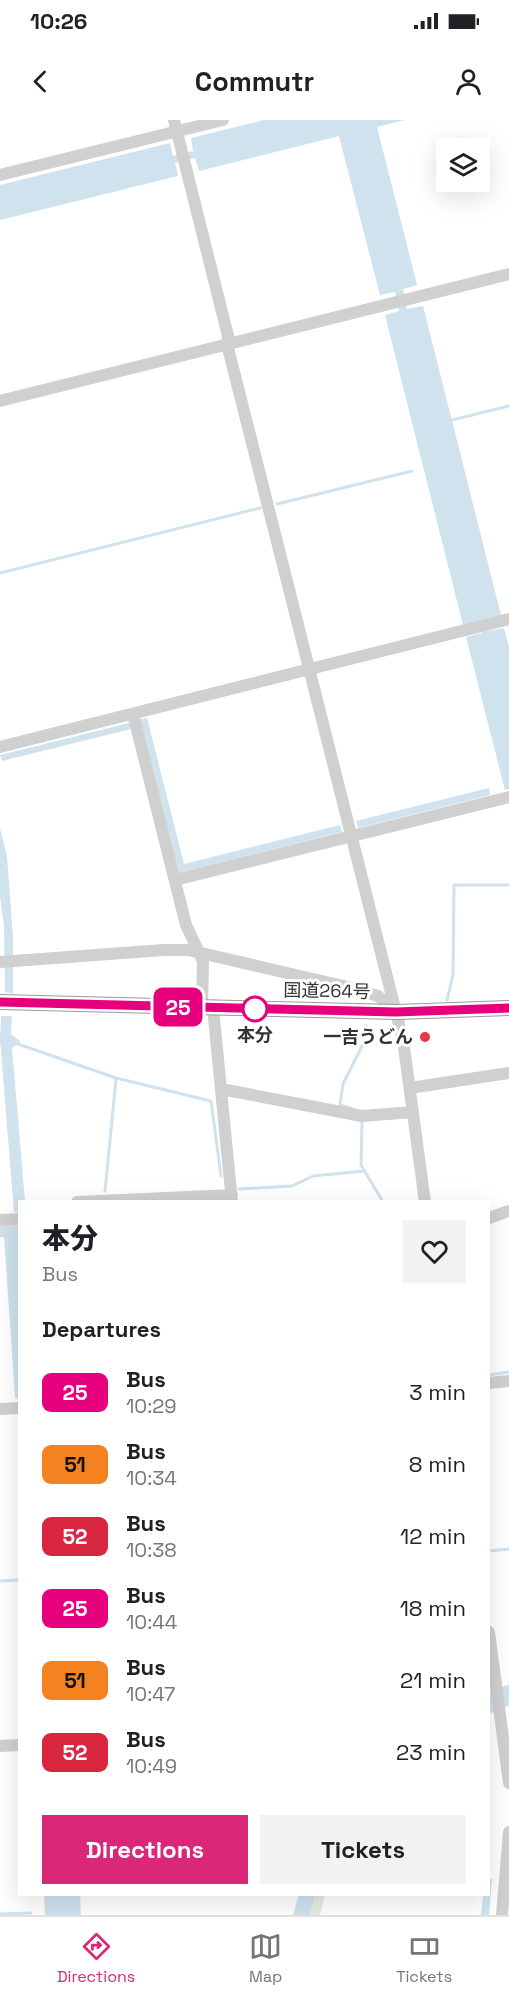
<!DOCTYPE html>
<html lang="en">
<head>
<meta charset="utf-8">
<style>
	:root { --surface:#fff; --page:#f2f2f2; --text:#202124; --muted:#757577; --line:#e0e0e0; --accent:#db2777 }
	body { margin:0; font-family:"Space Grotesk","Noto Sans JP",sans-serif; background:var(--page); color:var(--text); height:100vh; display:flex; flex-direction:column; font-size:22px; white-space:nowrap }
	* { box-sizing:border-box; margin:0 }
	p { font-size:20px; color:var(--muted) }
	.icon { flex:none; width:33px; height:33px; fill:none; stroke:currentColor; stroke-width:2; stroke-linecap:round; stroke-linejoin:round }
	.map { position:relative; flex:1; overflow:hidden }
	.details { position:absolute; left:18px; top:1080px; width:472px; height:696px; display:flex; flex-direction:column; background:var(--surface); border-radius:0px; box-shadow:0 6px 24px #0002 }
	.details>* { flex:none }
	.badge { padding:0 12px; border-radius:9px; font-size:21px; line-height:39px }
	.fabs { position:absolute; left:436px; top:18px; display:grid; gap:12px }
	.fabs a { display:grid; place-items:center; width:54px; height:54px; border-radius:0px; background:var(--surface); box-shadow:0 6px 24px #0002; font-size:30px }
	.map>.badge { position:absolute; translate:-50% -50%; box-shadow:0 0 0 3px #fff }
	h2 { padding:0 24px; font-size:22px; line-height:54px }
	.round { display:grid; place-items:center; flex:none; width:63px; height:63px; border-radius:0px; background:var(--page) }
	.head { display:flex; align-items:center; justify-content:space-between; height:102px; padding:0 24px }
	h1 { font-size:28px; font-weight:800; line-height:45px }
	.cta { display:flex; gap:12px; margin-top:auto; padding:12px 24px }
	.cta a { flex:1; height:69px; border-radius:0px; background:var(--accent); color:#fff; font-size:24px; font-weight:800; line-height:69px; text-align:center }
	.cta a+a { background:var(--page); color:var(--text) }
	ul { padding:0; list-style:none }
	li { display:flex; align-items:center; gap:18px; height:72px; padding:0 24px }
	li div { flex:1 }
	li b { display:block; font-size:22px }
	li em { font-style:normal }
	li .badge { min-width:66px; font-weight:700; text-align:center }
	.status { display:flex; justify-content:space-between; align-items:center; height:42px; padding:0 30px; background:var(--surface); direction:ltr }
	.status svg { height:16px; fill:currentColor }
	header { display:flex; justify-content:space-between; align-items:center; height:78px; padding:0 24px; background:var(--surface); font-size:27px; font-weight:800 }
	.menu { display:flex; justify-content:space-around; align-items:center; height:84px; border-top:2px solid var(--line); background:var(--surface); font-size:16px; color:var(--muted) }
	.menu a { display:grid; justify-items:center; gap:3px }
	.menu .on { color:var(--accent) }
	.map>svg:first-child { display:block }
	.green { fill:#e6ecdf }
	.water { fill:#cfe2ee }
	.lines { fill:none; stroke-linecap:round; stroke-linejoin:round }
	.stream { stroke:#cfe2ee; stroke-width:3 }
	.river { stroke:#cfe2ee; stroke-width:20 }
	.minor { stroke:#d0d0d0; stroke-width:12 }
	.highway { stroke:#9a9a9a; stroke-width:16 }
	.line-casing { stroke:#fff; stroke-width:14 }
	.line { stroke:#e6007e; stroke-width:9 }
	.stop-dot { fill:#fff; stroke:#e6007e; stroke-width:3 }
	.poi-dot { fill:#e63946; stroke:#fff; stroke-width:2 }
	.labels { text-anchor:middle; stroke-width:6; stroke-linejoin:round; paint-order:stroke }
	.street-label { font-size:18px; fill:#333; stroke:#fff }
	.stop-label { font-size:18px; font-weight:bold; fill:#333; stroke:#fff }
	.poi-label { font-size:18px; font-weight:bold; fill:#333; stroke:#fff; text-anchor:end }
</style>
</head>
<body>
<div class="status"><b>10:26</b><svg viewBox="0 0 49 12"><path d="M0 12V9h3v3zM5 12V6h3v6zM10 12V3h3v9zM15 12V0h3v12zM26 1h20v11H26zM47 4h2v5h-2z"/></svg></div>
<header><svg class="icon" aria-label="back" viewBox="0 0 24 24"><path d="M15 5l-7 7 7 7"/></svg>Commutr<svg class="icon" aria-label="person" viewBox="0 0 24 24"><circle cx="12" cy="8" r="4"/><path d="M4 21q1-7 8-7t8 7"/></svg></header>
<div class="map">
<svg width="509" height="1795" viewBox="0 0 509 1795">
	<rect width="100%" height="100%" fill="#fff"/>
	<!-- green -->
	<path class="green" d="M315,1775H325L320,1795H310Z"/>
	<!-- water -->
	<path class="water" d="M264,0H405L377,7L417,165L403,169L407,189L423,186L501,495L486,499L489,511L504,508L509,527V669L505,670L466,517L482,513L479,501L463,505L385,195L399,191L395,172L380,175L339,16L199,51L195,38L175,43L178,56L0,100V65L170,23L173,36L193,31L191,18Z
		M147,598L184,744L340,705L342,712L179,753L140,599Z
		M129,603L131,609L2,641L0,635Z
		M489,668L490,675L358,708L356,701Z
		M0,709L7,736L13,818V874L5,872L4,806L0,777Z
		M1,896H12L11,914L20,921L19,925L14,926L12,928L25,1081L20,1082L19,1281L15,1277L4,1117H0V1106L18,1105L17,1092H14L0,919Z
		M489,1759H492L489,1795H481L483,1775L489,1774Z
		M299,1774L315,1775L310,1795H293Z
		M44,1775H80L81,1795H45Z"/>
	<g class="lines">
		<!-- stream -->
		<path class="stream" d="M452,300L509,286
			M277,384L412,351
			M0,453L260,388
			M447,880L453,855L454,765H509
			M18,924L116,958L211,981L221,1056
			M351,988L340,985L343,964L365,920L366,905
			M362,1001L361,1045L383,1082
			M239,1069L292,1066L313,1056L364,1051
			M105,1071L116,959
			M489,1255L509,1252
			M489,1431L509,1429
			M0,1461L20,1460
			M0,1794L31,1793"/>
		<!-- river -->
		<path class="river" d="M489,1583L509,1575"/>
		<!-- minor -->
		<path class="minor" d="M174,0L228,216L227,224L403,920L425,1082
			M0,55L223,0
			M0,281L509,154
			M133,594L186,805L203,841L202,888
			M0,627L509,499
			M175,760L509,677
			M0,842L164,830H188L352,868L378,876L397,892
			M213,888L232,1082
			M410,968L509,953
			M221,969L362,996L413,992
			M77,1082L232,1075
			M489,1098L509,1091
			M0,1100L20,1099
			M489,1263L509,1261
			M0,1289L20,1288
			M489,1512L509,1663
			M0,1626L20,1625
			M502,1795L509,1712"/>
		<!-- highway -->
		<path class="highway" d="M0,882L397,892L509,888"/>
	</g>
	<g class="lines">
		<defs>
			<path id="line" d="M0,882L396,892L509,888"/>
		</defs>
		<!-- line casing -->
		<use href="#line" class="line-casing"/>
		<!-- line -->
		<use href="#line" class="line"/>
	</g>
	<!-- markers -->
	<circle class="stop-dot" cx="255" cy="889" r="12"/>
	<circle class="poi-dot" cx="425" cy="917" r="6"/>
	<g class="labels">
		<!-- street labels -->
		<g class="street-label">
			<text transform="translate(327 871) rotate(1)" y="6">国道264号</text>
		</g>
		<!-- stop labels -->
		<g class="stop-label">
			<text x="255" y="921">本分</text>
		</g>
		<!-- poi labels -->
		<g class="poi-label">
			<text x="413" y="923">一吉うどん</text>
		</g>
	</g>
</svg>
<div class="fabs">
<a><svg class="icon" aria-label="layers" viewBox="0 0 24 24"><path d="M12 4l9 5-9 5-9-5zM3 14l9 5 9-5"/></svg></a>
</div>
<b class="badge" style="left:178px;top:887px;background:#e6007e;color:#fff">25</b>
<section class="details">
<div class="head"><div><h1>本分</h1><p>Bus</p></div><a class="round"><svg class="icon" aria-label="heart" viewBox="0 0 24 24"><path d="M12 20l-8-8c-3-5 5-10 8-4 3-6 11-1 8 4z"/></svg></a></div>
<h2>Departures</h2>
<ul>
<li><span class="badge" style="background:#e6007e;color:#fff">25</span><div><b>Bus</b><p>10:29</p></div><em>3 min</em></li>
<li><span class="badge" style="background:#f58220;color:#111">51</span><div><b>Bus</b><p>10:34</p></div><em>8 min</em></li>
<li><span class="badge" style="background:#d7263d;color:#fff">52</span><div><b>Bus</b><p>10:38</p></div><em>12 min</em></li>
<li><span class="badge" style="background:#e6007e;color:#fff">25</span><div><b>Bus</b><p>10:44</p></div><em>18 min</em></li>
<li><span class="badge" style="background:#f58220;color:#111">51</span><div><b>Bus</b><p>10:47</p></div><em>21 min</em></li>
<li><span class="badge" style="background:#d7263d;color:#fff">52</span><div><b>Bus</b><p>10:49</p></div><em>23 min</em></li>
</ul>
<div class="cta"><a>Directions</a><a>Tickets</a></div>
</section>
</div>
<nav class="menu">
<a class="on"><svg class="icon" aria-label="directions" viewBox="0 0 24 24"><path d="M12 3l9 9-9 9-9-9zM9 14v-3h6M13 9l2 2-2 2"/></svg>Directions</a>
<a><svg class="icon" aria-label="map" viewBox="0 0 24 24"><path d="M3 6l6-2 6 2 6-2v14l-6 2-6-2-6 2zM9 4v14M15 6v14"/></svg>Map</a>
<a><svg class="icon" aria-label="tickets" viewBox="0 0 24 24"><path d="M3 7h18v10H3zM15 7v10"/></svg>Tickets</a>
</nav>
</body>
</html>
